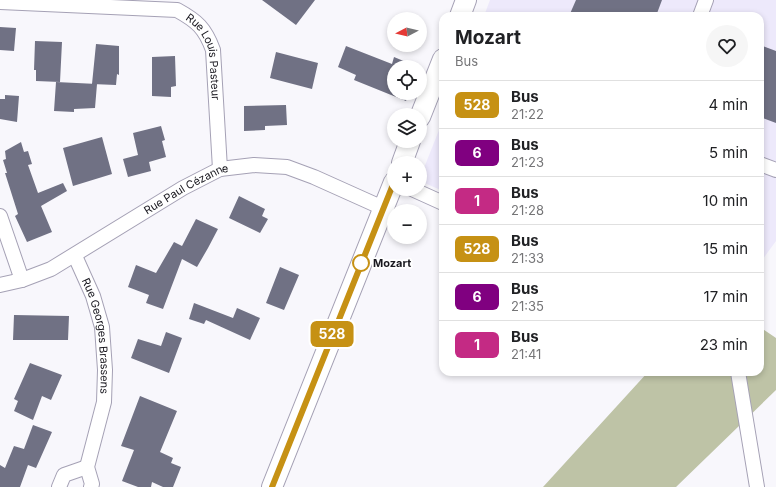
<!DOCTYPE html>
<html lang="fr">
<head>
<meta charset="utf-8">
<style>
	:root { --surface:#fff; --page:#f6f6f6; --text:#202124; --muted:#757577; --line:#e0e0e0 }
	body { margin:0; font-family:Inter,sans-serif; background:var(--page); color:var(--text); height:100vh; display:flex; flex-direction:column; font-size:15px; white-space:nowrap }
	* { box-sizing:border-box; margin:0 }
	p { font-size:13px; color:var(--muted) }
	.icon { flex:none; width:22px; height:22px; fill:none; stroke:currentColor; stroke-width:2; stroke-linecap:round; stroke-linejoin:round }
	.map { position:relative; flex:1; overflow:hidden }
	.side { position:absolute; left:439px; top:12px; width:325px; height:364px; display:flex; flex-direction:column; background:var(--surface); border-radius:12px; box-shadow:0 2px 6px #0003 }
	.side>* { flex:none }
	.badge { padding:0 8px; border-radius:6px; font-size:14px; line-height:26px }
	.needle { width:26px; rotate:263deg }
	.controls { position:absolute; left:387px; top:12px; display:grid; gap:8px }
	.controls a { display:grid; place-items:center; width:40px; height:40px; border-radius:50%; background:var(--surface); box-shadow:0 2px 6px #0003; font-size:20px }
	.map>.badge { position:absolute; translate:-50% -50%; box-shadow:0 0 0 2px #fff }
	.round { display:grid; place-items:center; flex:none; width:42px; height:42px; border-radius:21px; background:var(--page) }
	.overview { display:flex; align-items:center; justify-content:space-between; height:68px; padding:0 16px }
	h1 { font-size:19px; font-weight:700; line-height:30px }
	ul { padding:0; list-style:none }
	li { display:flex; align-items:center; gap:12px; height:48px; padding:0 16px; border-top:1px solid var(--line) }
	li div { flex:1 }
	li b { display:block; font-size:15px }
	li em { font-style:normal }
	li .badge { min-width:44px; font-weight:700; text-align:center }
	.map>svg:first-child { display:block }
	.built { fill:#ede9fb }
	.forest { fill:#bec3a6 }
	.building { fill:#707184 }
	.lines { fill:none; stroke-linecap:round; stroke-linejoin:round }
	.minor-casing { stroke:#a5a1b5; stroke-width:16 }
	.secondary-casing { stroke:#a5a1b5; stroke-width:22 }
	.minor { stroke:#fff; stroke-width:14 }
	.secondary { stroke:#fff; stroke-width:20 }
	.line-casing { stroke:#fff; stroke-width:9 }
	.line { stroke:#c69114; stroke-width:6 }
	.stop-dot { fill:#fff; stroke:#c69114; stroke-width:2 }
	.labels { text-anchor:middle; stroke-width:3.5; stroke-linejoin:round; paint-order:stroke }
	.street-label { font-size:11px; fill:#19181f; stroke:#fff }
	.stop-label { font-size:11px; font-weight:bold; fill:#19181f; stroke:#fff; text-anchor:start }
</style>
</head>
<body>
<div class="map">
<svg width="776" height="487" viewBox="0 0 776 487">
	<rect width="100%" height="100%" fill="#f8f7fc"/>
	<!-- built -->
	<path class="built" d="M490,0H776V241L760,263V16H484Z
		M443,120V191L420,181V178Z"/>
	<!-- forest -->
	<path class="forest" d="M760,327L776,338V390L676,487H543L648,372H760Z"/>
	<!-- building -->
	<path class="building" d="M262,0H315L296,25Z
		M576,0H662L656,16H569Z
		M0,27L16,28L14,51L0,50Z
		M35,41L62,42L60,82L36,81V70H34Z
		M96,44L119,46V75L117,74L116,85L92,84Z
		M760,45L776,51V123L760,117Z
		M346,46L392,64L394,57L418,67H394V93H409L406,101L354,80L356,75L338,67Z
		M276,52L318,63L312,89L270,78Z
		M175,56L176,86L171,87V97L152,96V57Z
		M56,82L97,84L95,108L74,109V112L54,111Z
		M5,95L19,96L17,122L0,119V99H5Z
		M286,105L287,125L265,126V130L244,131V106Z
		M161,126L165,140L162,141L166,157L149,162L151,171L128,177L123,159L138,155L133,133Z
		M102,137L112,174L73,186L63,148Z
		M21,142L24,152L28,151L32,164L28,165L38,193L63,183L67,191L41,206L52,232L27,242L15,216L18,214L5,173H7L3,160L6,159L5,151Z
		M239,196L265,209L262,216L268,219L260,233L229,218Z
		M196,219L218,229L208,248L197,267L182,259L163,309L146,303L149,295L128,287L136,265L156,273L174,242L182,246Z
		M280,267L299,275L284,310L266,303Z
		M194,303L233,318L237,308L260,318L250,340L206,320L204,324L189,319Z
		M14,315L69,316L68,340H13Z
		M166,332L182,338L169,373L131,358L138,339L161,346Z
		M30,363L62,375L51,400L42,396L33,420L14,411L18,401L14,399Z
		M140,396L177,411L160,452L173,458L171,463L181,467L173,487H163L152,482L151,487H138L122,481L134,450L121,446Z
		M33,425L52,432L36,468L28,465L20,487H0V465L5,468L14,446L24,449Z"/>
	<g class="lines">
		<defs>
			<g id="minor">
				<path id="s1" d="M0,2L177,10C197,21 205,28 213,50L220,169"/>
				<path d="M700,16L706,0"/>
				<path d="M760,164L776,170"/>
				<path d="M412,189L443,203"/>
				<path d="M0,216L22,280"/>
				<path id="s2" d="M75,256L93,296L102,327L105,370L104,402L87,467L92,484L91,487"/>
				<path id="s3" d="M0,285L22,280L51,269L183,188L220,169L254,165L287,167L314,177L383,208"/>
				<path d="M738,372L757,487"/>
				<path d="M59,487L64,475L87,467"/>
			</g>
			<path id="secondary" d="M460,16L466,0
				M420,117L443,59
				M402,163L410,141
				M272,487L394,182"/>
		</defs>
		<!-- minor casing -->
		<use href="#minor" class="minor-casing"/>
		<!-- secondary casing -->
		<use href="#secondary" class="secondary-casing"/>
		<!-- minor -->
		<use href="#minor" class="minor"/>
		<!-- secondary -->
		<use href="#secondary" class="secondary"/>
	</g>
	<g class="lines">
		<defs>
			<path id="line" d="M272,487L394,182"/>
		</defs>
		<!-- line casing -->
		<use href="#line" class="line-casing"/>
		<!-- line -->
		<use href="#line" class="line"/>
	</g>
	<!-- markers -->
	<circle class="stop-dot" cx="361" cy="263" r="8"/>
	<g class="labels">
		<!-- street labels -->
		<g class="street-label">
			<text dy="4" stroke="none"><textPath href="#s1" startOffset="236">Rue Louis Pasteur</textPath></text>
			<text dy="4" stroke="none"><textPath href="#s3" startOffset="211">Rue Paul Cézanne</textPath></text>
			<text dy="4" stroke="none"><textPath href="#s2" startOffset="84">Rue Georges Brassens</textPath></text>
		</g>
		<!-- stop labels -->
		<g class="stop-label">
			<text x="373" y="267">Mozart</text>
		</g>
	</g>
</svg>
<div class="controls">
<a><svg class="needle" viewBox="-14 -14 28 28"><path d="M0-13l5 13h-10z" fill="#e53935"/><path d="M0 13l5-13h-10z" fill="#757577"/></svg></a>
<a><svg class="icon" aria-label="locate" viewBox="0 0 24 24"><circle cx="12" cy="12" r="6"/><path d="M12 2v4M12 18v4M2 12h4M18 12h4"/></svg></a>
<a><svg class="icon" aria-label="layers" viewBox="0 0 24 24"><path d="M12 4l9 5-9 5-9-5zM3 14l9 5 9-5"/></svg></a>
<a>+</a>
<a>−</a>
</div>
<b class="badge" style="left:332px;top:334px;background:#c69114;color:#fff">528</b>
<section class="side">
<div class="overview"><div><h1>Mozart</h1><p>Bus</p></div><a class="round"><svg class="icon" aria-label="heart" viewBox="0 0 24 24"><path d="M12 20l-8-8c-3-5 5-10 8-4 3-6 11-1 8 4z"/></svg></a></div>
<ul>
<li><span class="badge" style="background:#c69114;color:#fff">528</span><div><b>Bus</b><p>21:22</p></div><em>4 min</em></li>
<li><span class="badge" style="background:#800080;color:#fff">6</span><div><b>Bus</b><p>21:23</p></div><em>5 min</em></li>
<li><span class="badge" style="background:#c42a84;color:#fff">1</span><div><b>Bus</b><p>21:28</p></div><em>10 min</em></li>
<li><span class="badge" style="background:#c69114;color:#fff">528</span><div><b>Bus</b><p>21:33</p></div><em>15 min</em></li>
<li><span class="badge" style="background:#800080;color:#fff">6</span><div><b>Bus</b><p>21:35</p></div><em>17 min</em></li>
<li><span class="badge" style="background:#c42a84;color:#fff">1</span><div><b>Bus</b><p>21:41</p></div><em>23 min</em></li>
</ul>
</section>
</div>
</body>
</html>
